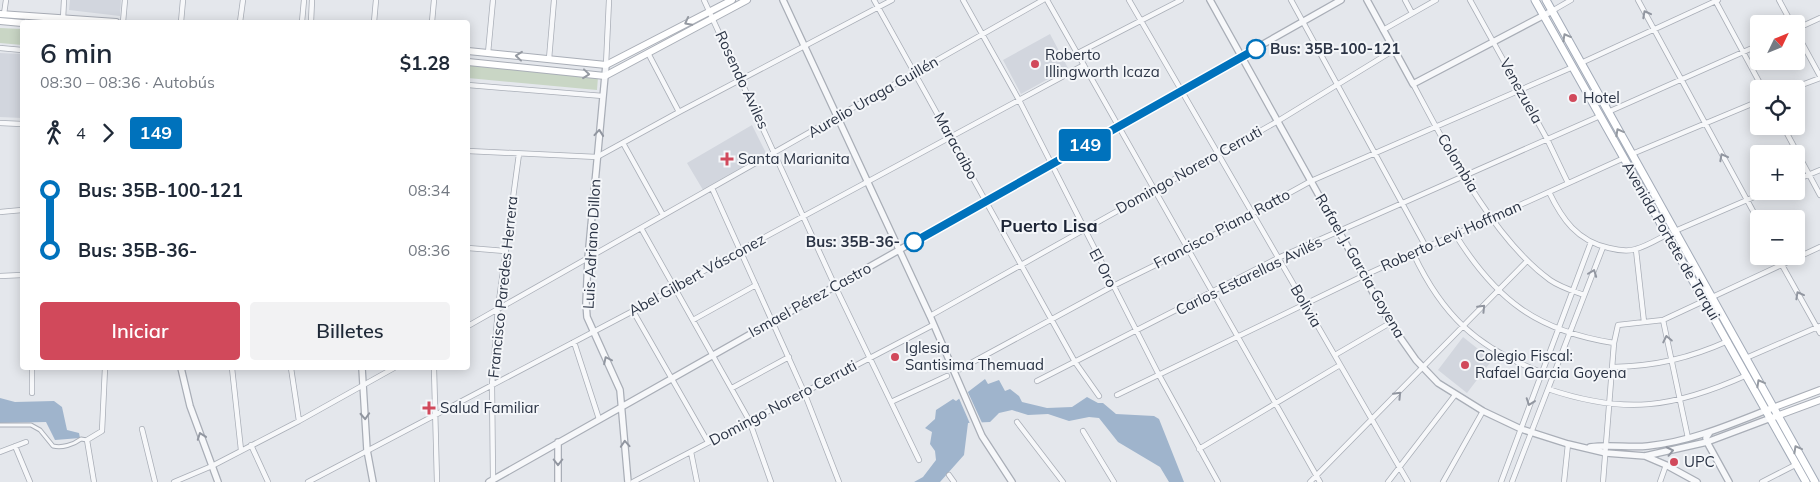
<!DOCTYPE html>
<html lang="es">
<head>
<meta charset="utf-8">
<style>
	:root { --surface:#fff; --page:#f2f2f3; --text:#1f2937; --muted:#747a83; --accent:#d1495b }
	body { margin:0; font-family:Mulish,sans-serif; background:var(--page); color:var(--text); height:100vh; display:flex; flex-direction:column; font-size:19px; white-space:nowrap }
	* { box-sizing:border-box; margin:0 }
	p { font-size:16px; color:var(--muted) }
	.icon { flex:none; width:28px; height:28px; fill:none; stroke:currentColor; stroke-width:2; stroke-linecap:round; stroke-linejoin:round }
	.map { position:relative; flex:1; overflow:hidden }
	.sheet { position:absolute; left:20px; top:20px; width:450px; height:350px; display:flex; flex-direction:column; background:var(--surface); border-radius:5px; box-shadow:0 2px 12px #0003 }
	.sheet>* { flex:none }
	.badge { padding:0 10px; border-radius:4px; font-size:18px; line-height:32px }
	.needle { width:32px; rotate:47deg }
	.fabs { position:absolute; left:1750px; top:15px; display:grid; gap:10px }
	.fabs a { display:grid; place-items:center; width:55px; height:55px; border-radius:5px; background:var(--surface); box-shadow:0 2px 12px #0003; font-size:25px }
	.map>.badge { position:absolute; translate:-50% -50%; box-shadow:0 0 0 2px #fff }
	.legs { display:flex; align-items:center; gap:8px; height:55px; padding:0 20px; font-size:16px }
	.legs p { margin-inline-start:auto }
	.overview { display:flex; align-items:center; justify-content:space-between; height:85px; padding:0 20px }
	h1 { font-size:28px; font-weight:600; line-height:38px }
	.cta { display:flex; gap:10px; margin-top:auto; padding:10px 20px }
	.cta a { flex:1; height:58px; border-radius:5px; background:var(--accent); color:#fff; font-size:20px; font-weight:600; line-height:58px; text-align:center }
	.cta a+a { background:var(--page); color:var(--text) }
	ul { padding:0 20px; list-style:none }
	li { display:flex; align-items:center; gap:18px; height:60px; font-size:19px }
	li i { display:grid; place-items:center; width:8px; height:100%; margin:0 6px; background:currentColor }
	li i::after { content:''; width:12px; height:12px; margin:-6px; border:4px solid; border-radius:50%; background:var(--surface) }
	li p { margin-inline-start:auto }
	li:first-child i { background:linear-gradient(#0000 50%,currentColor 0) }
	li:last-child i { background:linear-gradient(currentColor 50%,#0000 0) }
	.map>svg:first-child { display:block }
	.built { fill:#d2d6de }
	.green { fill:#c9d6c5 }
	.water { fill:#9fb4cc }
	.pier { fill:#e4e7ec }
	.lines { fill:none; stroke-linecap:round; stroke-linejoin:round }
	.pedestrian-casing { stroke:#a9aeb7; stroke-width:5 }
	.minor-casing { stroke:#a9aeb7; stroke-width:6 }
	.tertiary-casing { stroke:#a9aeb7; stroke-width:8 }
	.secondary-casing { stroke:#a9aeb7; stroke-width:8 }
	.primary-casing { stroke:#a3abb8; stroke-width:9 }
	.pedestrian { stroke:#f7f8fa; stroke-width:3 }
	.minor { stroke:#f7f8fa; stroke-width:4.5 }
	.tertiary { stroke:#f7f8fa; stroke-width:5.5 }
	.secondary { stroke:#fff; stroke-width:6 }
	.primary { stroke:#fff; stroke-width:7 }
	.oneway { stroke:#9196a0 }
	.oneway2 { stroke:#959aa2 }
	.line-1-casing { stroke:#fff; stroke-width:11 }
	.line-1 { stroke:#0072bc; stroke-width:8 }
	.stop-1-dot { fill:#fff; stroke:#0072bc; stroke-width:2.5 }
	.poi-dot { fill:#d1495b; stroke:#f4f6f9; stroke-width:2 }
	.labels { text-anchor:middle; stroke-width:4; stroke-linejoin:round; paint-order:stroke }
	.stop-label { font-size:15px; font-weight:bold; fill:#2b3445; stroke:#f4f6f9; text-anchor:start }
	.poi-label { font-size:15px; fill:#2b3445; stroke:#f4f6f9; text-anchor:start }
	.street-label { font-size:15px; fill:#2b3445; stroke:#f4f6f9 }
	.quarter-label { font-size:18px; font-weight:bold; fill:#1d2536; stroke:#f4f6f9 }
</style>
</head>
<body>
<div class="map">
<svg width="1820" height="482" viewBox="0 0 1820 482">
	<rect width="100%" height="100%" fill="#e4e7ec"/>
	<!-- built -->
	<path class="built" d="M70,0H121L120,16L69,10Z
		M1050,34L1068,68L1021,94L1003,60Z
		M0,53L22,54V118L0,117Z
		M752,125L767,155L703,190L687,163Z
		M1463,337L1492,360L1467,393L1438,370Z"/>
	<!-- green -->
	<path class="green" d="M0,28L22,29V45L0,43Z
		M468,64L598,77L597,90L468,78Z"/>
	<!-- water -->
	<path class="water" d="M985,379L988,384L999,380L1005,391L1010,389L1019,396L1022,402L1047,408L1072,407L1087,397L1098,403H1103L1116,414L1154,416L1159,419L1184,482H1169L1160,467L1118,442L1099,418L1089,417L1069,421L1048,414L1028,415L1012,410L999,413L990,422L968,423L964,455L940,482H914L923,477L936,460L935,451L930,444L932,432L925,428L935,419L936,410L953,399L956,401Z
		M0,398L15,402L54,401L62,407L67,430L79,433L80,438L55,440L46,422L0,423Z"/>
	<!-- pier -->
	<path class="pier" d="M966,388L983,425L971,426L958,396Z"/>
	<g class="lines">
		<defs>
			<path id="pedestrian" d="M0,425H31L40,430L53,446C62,448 73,445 81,439L87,440"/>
			<path id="minor" d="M704,0L835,286L919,460
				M874,0L1075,362L1099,396
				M963,0L1019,100L1159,375L1218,482
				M1047,0L1320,482
				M1129,0L1408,482
				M1291,0L1426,247
				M1405,0L1412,13
				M1470,0L1547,139L1568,183
				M1638,0L1759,222
				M1715,0L1763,89
				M1779,0L1792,24
				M1552,11L1571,0
				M4,14L6,0
				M63,19L64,0
				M123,22L125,0
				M181,22L183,0
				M240,22L243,0
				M302,22L304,0
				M311,22L312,0
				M374,22L376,0
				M432,22L434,0
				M1796,29L1820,18
				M1383,30L1436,0
				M1796,32L1820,76
				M0,48L22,50
				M488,53L493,0
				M648,53L679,112
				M1078,53L1181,0
				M549,59L554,0
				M1581,63L1718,0
				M606,65L609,0
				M1413,84C1447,147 1491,237 1550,280C1560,287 1573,291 1584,295
				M468,85L603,96
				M1791,89L1820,78
				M1608,112L1759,45
				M0,123L22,124
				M1783,126L1820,195
				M623,143L663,215
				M468,151L597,157L679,112L892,0
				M1632,154L1759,101
				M1796,180L1820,170
				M712,188L804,392L839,482
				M1549,192C1562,219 1577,241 1609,248C1617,250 1627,252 1636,249C1647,246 1658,239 1668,234
				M0,212L22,210
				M641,228L749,420L771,482
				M1675,231L1768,191
				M1455,234C1496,300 1537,331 1614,343
				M468,248L505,251
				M1636,250L1644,322
				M1413,253C1442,315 1477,348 1541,372
				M1777,256L1820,333
				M0,276L22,275
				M633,311L708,442
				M930,316L1278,121L1394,50
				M693,320L756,285
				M1663,320L1688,438
				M468,326L1043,0
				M574,342L599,419
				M1335,355L1390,323
				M1746,358L1820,326
				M1614,367C1656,366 1690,358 1728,341
				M232,368L241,450
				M291,368L299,421
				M434,368L437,482
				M960,369L1113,286L1188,249L1311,181L1573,67
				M1037,381L1278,258L1600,116
				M732,388L789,357
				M1548,389C1625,415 1674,408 1747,375
				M32,393V368
				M1117,395L1363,276L1624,158
				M891,402L947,376
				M1017,422L1063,482
				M142,429L155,482
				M1083,431L1114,482
				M251,445L268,482
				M15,446L30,482
				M1199,449L1340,365
				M0,452L26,442
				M691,452L697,482
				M949,475L954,482
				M493,480L492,385L498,308L519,154
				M94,482L87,440L102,431L105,368
				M174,482L212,466L299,421L394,368
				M308,482L633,311L739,251L1084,65
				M633,482L933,325
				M1310,482L1527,261
				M1388,482L1455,395
				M1443,482L1483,411
				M1501,482L1591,242
				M1512,482L1603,247
				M1564,482L1568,444
				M1603,482L1614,343L1618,325L1663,320L1820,247
				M1660,482L1666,465
				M1762,482L1797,464"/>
			<path id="tertiary" d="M783,0L930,316L982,436L1012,482
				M1210,0L1390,323L1416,360L1438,383L1483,411L1521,429L1568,444L1606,453L1645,456L1707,442L1771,418
				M1367,0L1413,84L1552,11
				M606,65L588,258L586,303L587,317L620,390L628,482
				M181,368L190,406L218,482
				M362,368L367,450L373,482
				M1710,432L1706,438L1707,442L1729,482
				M558,442V482
				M1590,447C1610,444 1629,448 1648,446C1689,442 1729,425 1767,410
				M1645,456L1666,465L1697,482
				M489,482L1341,0"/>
			<path id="secondary" d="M0,14L116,22
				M0,21L22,23
				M468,51L606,65L732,0
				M468,62L605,76L747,0
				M1767,410L1820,390
				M1774,417L1820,400"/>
			<path id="primary" d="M1535,0L1806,482
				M1546,0L1815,482"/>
		</defs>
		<!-- pedestrian casing -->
		<use href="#pedestrian" class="pedestrian-casing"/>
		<!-- minor casing -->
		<use href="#minor" class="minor-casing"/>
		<!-- tertiary casing -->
		<use href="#tertiary" class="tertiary-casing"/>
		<!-- secondary casing -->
		<use href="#secondary" class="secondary-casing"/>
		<!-- primary casing -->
		<use href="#primary" class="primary-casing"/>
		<!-- pedestrian -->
		<use href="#pedestrian" class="pedestrian"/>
		<!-- minor -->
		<use href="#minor" class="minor"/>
		<!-- tertiary -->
		<use href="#tertiary" class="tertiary"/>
		<!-- secondary -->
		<use href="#secondary" class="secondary"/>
		<!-- primary -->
		<use href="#primary" class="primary"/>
	</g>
	<!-- one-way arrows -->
	<defs><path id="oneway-chevron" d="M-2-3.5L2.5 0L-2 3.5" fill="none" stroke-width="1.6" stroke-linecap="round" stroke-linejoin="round" transform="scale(1.25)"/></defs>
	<g class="oneway">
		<use href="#oneway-chevron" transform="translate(1646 14) rotate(-118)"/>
		<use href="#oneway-chevron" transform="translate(599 133) rotate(-85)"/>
		<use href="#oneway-chevron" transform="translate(1723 157) rotate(-118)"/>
		<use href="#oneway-chevron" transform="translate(1593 273) rotate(-69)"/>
		<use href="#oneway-chevron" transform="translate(1799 295) rotate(-119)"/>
		<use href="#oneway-chevron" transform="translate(1482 308) rotate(-46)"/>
		<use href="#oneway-chevron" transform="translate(1667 339) rotate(-102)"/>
		<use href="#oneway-chevron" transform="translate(607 360) rotate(-116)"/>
		<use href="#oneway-chevron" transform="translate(1398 395) rotate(-46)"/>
		<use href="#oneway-chevron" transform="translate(1530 402) rotate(109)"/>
		<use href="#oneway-chevron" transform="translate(365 416) rotate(87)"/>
		<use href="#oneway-chevron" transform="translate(201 436) rotate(-110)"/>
		<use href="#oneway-chevron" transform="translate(625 444) rotate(-94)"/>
		<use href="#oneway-chevron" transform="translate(1670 451) rotate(-12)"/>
		<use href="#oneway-chevron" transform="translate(558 462) rotate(90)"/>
	</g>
	<g class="oneway2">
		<use href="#oneway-chevron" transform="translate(688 22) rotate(152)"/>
		<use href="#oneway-chevron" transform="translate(1566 37) rotate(-119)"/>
		<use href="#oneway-chevron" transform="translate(519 56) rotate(-174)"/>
		<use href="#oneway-chevron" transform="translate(586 74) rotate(6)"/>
		<use href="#oneway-chevron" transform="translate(1619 132) rotate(-119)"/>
		<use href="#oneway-chevron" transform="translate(1760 383) rotate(-119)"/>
		<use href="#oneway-chevron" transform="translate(1797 449) rotate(-119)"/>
	</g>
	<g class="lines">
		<defs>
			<path id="line-1" d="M914,242L1256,49"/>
		</defs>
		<!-- line-1 casing -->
		<use href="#line-1" class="line-1-casing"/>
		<!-- line-1 -->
		<use href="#line-1" class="line-1"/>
	</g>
	<!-- markers -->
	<g class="stop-1-dot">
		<circle cx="1256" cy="49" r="9"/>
		<circle cx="914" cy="242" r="9"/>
	</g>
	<g class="poi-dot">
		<circle cx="1035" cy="64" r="5"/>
		<circle cx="1573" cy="98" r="5"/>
		<path d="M724.5 151.5h5v5h5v5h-5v5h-5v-5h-5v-5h5z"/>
		<circle cx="895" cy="357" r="5"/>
		<circle cx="1465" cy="365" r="5"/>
		<path d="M426.5 400.5h5v5h5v5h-5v5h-5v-5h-5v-5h5z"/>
		<circle cx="1674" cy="462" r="5"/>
	</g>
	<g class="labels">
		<!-- stop labels -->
		<g class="stop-label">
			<text x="1270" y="54">Bus: 35B-100-121</text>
			<text x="900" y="247" text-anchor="end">Bus: 35B-36-</text>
		</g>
		<!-- poi labels -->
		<g class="poi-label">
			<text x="1045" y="60">Roberto<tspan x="1045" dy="17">Illingworth Icaza</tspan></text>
			<text x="1583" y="103">Hotel</text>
			<text x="738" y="164">Santa Marianita</text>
			<text x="905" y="353">Iglesia<tspan x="905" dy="17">Santisima Themuad</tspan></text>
			<text x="1475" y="361">Colegio Fiscal:<tspan x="1475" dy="17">Rafael Garcia Goyena</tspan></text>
			<text x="440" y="413">Salud Familiar</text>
			<text x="1684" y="467">UPC</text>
		</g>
		<!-- street labels -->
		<g class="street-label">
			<text transform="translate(742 80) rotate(65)" y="5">Rosendo Aviles</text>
			<text transform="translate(1521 91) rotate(61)" y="5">Venezuela</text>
			<text transform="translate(873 97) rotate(-30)" y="5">Aurelio Uraga Guillén</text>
			<text transform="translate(956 146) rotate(61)" y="5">Maracaibo</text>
			<text transform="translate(1458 163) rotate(59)" y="5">Colombia</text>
			<text transform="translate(1189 170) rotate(-29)" y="5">Domingo Norero Cerruti</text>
			<text transform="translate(1222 229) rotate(-28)" y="5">Francisco Piana Ratto</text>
			<text transform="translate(1451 236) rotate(-24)" y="5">Roberto Levi Hoffman</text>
			<text transform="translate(1671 241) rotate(60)" y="5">Avenida Portete de Tarqui</text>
			<text transform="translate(592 244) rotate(-87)" y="5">Luis Adriano Dillon</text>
			<text transform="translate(1360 266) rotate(60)" y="5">Rafael J. Garcia Goyena</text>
			<text transform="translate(1103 268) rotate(62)" y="5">El Oro</text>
			<text transform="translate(697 275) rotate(-29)" y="5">Abel Gilbert Vásconez</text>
			<text transform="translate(1249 276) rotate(-26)" y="5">Carlos Estarellas Avilés</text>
			<text transform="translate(503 287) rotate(-84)" y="5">Francisco Paredes Herrera</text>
			<text transform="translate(810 300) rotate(-29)" y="5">Ismael Pérez Castro</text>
			<text transform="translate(1306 306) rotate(60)" y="5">Bolivia</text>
			<text transform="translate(783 403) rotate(-28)" y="5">Domingo Norero Cerruti</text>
		</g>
		<!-- quarter labels -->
		<g class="quarter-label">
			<text x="1049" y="232">Puerto Lisa</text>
		</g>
	</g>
</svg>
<div class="fabs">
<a><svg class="needle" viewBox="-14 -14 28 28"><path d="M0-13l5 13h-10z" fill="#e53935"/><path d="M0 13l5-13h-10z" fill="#747a83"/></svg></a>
<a><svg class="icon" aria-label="locate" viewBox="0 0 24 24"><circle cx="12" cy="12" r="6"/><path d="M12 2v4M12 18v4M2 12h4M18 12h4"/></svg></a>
<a>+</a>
<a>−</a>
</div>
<b class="badge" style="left:1085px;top:145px;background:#0072bc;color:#fff">149</b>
<section class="sheet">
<div class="overview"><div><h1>6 min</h1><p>08:30 – 08:36 · Autobús</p></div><b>$1.28</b></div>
<div class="legs"><svg class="icon" aria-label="walk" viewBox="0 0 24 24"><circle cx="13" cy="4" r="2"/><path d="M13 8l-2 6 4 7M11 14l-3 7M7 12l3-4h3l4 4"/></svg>4<svg class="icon" aria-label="forward" viewBox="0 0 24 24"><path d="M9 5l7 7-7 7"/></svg><b class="badge" style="background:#0072bc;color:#fff">149</b></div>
<ul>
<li><i style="color:#0072bc"></i><b>Bus: 35B-100-121</b><p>08:34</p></li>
<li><i style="color:#0072bc"></i><b>Bus: 35B-36-</b><p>08:36</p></li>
</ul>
<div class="cta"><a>Iniciar</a><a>Billetes</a></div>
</section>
</div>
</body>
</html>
